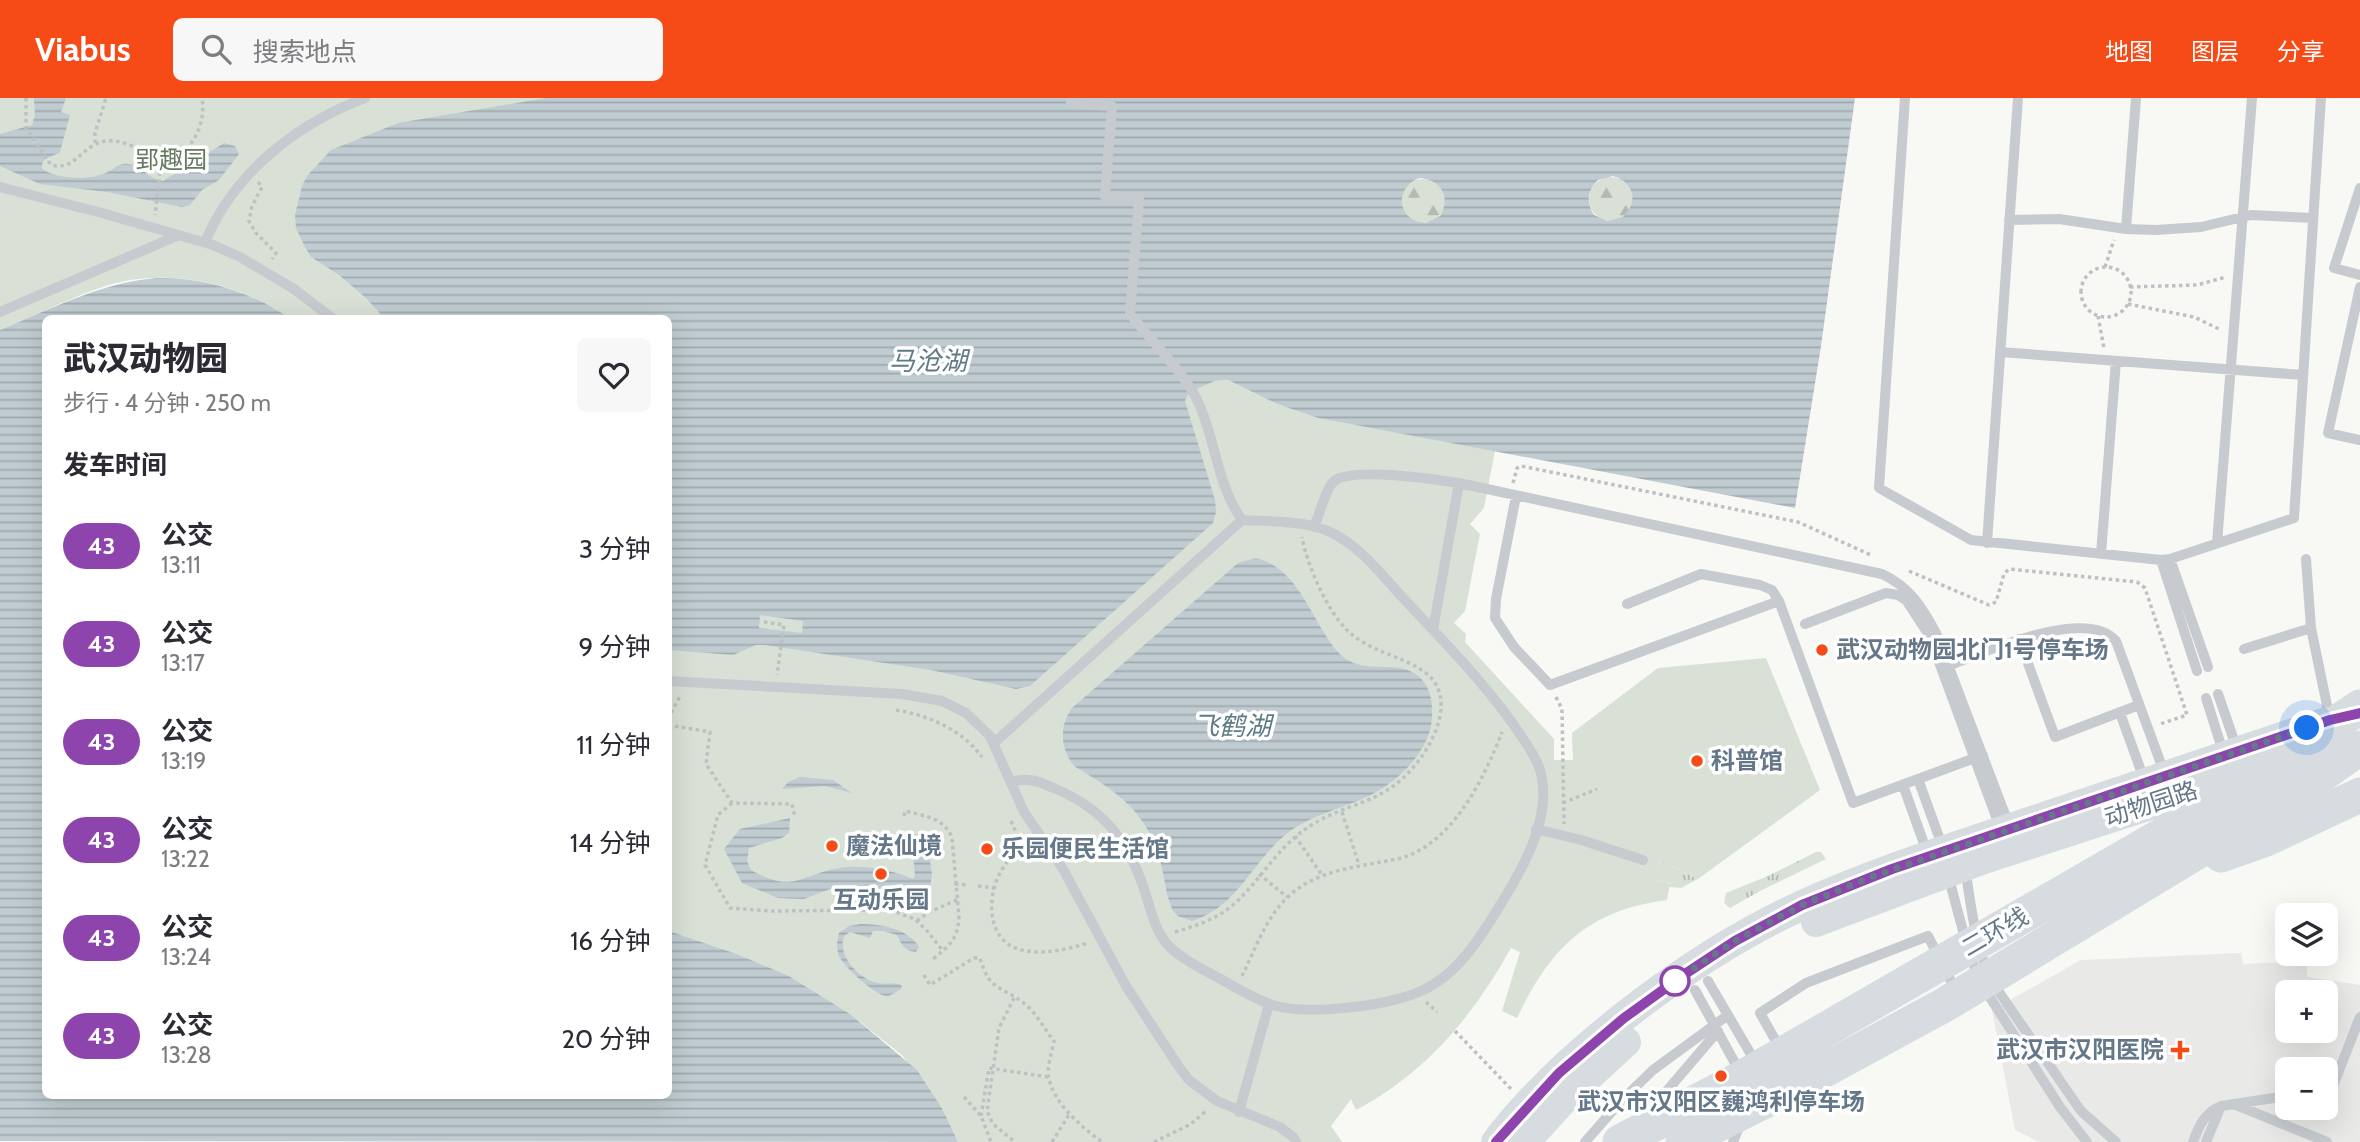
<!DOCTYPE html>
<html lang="zh">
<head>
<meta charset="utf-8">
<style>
	:root { --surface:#fff; --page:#f7f7f7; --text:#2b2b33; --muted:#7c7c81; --accent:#f64a17 }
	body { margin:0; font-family:Cabin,"Noto Sans SC",sans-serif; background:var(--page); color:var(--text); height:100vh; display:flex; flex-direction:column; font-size:26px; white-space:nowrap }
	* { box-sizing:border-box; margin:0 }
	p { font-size:23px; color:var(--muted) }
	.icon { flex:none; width:38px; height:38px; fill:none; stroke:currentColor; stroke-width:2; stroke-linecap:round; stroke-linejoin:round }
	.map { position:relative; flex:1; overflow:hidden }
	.details { position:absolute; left:42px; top:217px; width:630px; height:784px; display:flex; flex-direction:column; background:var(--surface); border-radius:10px; box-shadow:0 7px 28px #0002 }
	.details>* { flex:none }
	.badge { padding:0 14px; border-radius:23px; font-size:24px; line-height:46px }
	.buttons { position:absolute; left:2275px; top:805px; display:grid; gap:14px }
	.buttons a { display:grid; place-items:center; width:63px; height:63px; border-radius:10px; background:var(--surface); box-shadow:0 7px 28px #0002; font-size:35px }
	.you { position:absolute; width:35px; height:35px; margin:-18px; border:5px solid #fff; border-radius:50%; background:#1a73e8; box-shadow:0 0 0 10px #1a73e833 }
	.map>.badge { position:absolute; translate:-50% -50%; box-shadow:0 0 0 4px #fff }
	h2 { padding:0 21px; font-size:26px; line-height:63px }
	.round { display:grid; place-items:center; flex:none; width:74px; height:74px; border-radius:10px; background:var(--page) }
	.head { display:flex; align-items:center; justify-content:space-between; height:119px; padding:0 21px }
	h1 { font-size:33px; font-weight:800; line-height:52px }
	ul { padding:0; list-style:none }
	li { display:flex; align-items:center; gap:21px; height:98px; padding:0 21px }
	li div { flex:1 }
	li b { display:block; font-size:26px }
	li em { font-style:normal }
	li .badge { min-width:77px; font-weight:700; text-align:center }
	header { display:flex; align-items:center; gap:42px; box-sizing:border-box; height:98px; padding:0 35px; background:var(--accent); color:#fff }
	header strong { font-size:33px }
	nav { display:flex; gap:38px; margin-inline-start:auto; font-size:24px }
	.search { width:490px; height:63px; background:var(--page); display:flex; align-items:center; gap:18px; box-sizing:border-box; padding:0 24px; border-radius:10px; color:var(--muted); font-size:26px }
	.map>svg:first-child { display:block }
	.built { fill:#e9eae8; fill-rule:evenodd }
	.grass { fill:url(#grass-tufts) }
	.forest { fill:url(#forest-firs) }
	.park { fill:#d9e0d5 }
	.water { fill:url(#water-rules); fill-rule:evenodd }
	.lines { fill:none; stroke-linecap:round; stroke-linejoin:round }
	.path { stroke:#bec1c3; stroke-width:3.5; stroke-dasharray:3.5 3.5; stroke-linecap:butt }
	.service { stroke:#c7cbcf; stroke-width:10 }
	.secondary { stroke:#d6dce0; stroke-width:30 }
	.trunk { stroke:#d6dce0; stroke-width:35 }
	.line-casing { stroke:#fff; stroke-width:16 }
	.line { stroke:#8e44ad; stroke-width:10 }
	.walk { stroke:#647889; stroke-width:7; stroke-dasharray:0 12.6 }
	.poi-dot { fill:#f64a17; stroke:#fff; stroke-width:2.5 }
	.stop-dot { fill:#fff; stroke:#8e44ad; stroke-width:3.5 }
	.labels { text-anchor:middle; stroke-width:7; stroke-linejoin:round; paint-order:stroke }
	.park-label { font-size:24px; fill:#657a5f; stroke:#fff }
	.poi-label { font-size:24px; font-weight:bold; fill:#647889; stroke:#fff; text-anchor:start }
	.street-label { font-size:24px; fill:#647889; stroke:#fff }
	.water-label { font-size:26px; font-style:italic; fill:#5f7b84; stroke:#fff }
</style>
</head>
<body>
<header>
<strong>Viabus</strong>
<div class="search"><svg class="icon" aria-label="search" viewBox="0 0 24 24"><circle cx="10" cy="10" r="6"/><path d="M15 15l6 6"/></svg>搜索地点</div>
<nav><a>地图</a><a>图层</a><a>分享</a></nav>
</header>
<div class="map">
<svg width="2360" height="1044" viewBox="0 0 2360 1044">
	<defs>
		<pattern id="grass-tufts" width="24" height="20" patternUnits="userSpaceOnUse" patternTransform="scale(1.75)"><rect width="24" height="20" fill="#d9e0d5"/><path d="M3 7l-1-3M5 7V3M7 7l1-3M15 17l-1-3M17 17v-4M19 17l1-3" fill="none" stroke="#b4bab3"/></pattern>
		<pattern id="forest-firs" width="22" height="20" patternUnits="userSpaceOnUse" patternTransform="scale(1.75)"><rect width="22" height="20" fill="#d9e0d5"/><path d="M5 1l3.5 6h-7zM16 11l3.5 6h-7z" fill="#b4bab3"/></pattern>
		<pattern id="water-rules" width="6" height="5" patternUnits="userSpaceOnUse" patternTransform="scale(1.75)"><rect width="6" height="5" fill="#c0ccd1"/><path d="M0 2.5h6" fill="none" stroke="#a0aaaf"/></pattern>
	</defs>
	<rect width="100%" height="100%" fill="#f8f8f4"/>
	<!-- built -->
	<path class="built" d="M2241,855L2243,866L2307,863V879L2360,887V1044H2039L2015,1032L1992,912L2081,862ZM2287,894H2326V933H2287ZM2287,971H2326V1010H2287Z"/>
	<!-- grass -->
	<path class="grass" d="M1816,754H1821L1826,761L1760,793L1730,810L1724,805L1726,795L1768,778Z
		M1660,762L1698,781L1681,790L1669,789L1670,785L1655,782Z"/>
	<!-- forest -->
	<path class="forest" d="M1589 101a22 22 0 1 1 44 0a22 22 0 1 1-44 0Z
		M1401 103a22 22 0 1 1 44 0a22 22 0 1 1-44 0Z"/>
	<!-- park -->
	<path class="park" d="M0,0H1142L1201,288L1215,283L1228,282L1277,306L1318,320L1495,353L1484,410L1470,426L1480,436L1465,513L1454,525L1466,536L1465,544L1554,641V662H1573L1572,635L1658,570L1766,560L1820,692L1698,781L1660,762L1655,782L1670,785L1667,802C1588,812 1550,850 1517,920L1502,913L1520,854L1511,850C1473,918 1426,975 1356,1012L1351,1001L1331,1028L1342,1044H958L943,1012L902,957L850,916L789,878L737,856L669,833L668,220H289C244,188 185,174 130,182C92,188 37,217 0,232Z"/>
	<!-- water -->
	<path class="water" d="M34,0H66L61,14L70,17L60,54C52,60 41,58 42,71C56,81 88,82 103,76C110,74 116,67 123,66C140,63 146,81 163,83L224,45L235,48L239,56L219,82L202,92L190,107L182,109L107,94L40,86L0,68V36L32,27L35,17Z
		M546,0H1855L1821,248L1795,410L1318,320L1277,306L1228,282L1215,283L1189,294L1185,303L1215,402L1216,414L1213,425L1030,588L1016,591L931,572L765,547H756L733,557L669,552L668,220H384L366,200L339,177L311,159L305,149L296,130L295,117L302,88L307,78L331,52L398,25ZM1613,78C1634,84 1639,104 1623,119L1608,123L1594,117C1586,104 1587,93 1598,82ZM1420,80C1442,82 1451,100 1440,118L1426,125C1397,124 1393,89 1420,80ZM760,517L803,523L802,535L759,530Z
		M156,180C202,179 251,193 289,220H46V998H668L669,833L737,856L789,878L850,916L917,972L943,1012L958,1044L0,1043V232C50,211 101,185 156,180Z
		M1256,460C1300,471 1311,523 1337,553C1363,584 1405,553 1426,587C1433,599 1433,615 1431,628C1423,663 1388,692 1355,704C1330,714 1305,720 1284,738C1251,766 1237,809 1192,823L1178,818L1173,813C1166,798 1165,782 1161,766C1147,712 1118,695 1074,668C1060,650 1059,628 1072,610L1238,465Z
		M800,679L833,682L852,695L825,688L782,691L788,684Z
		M790,720L789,735L782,740L749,750L747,763L751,772C793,796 800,777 839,770C862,766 892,772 913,781L915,777L911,736H926L932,776L930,790L913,800L888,791L849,788H838L804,801L778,800L742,785L724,751L740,731Z
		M860,826C881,826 907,830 919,849L916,854C904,853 901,846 897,837L883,833H873L870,840L850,834L844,838C837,858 859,881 878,885C886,887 893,884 901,887L902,890C897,893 892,898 886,898C875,897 843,868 839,858C836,850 837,843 839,835L849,828Z"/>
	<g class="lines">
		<!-- path -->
		<path class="path" d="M26,0V30L51,67C72,72 78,56 94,47C116,34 150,53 160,74L155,117
			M95,45V35L106,0
			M160,74C186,56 207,34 202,0
			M258,84L262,89L252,108L249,123L256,135L276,155L272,161
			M2105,169L2114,142
			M2081 194a25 25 0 1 1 50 0a25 25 0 1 1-50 0Z
			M2130,189L2197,187L2226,179
			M2128,206L2194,219L2219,231
			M2098,218L2104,250
			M1513,385L1517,370L1521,368L1798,424L1873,458
			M1909,473L1989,507L1996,504L2004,476L2009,471L2137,484L2145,490L2187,617L2160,626
			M764,524L784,527L777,577
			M1556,599L1562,611L1564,726
			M896,612C930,618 961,631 982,659
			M668,621L680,598
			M668,627L710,634L706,666L732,705L792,706L795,719
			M732,705L718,717L705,767L730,810L771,813L891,812L915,821L927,833L943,853
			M1563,705L1597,691
			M1342,714L1359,767
			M904,718L905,713C924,718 944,719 952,740L959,819C958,841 949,848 933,861
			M1011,723L1023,750
			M1295,738L1322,777
			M1029,745C1021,752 1011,758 1005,767C988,789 984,835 1013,849C1036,859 1066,852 1088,845
			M1259,776L1287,799
			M955,786L969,787
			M978,788L994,790
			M917,823L929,814L957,802
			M1175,834C1194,828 1212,823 1228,811C1262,784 1274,749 1315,725C1339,710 1368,706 1392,689C1423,668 1466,602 1423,573C1400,557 1370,554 1348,533C1327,513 1307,467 1302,439
			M924,877L930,887L974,860H980C990,895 1002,887 1026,907C1037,916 1045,932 1054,943C1052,954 1046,971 1049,981C1055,1007 1082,1029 1102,1044
			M1242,878C1255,852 1266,819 1288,799C1317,771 1359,769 1397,761C1451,749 1484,681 1502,634
			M1014,900L999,930L987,1013L993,1026L1015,1044
			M1426,904L1437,914
			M1455,933L1512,992
			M964,999L981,1018L991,1044
			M981,1018L989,970L1048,979
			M1052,1044L1070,1015
			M1154,1044L1191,1026L1207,1012"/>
		<!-- service -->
		<path class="service" d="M1071,0V5L1112,8L1105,98L1139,100L1130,216C1149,240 1188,279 1199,306C1216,344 1217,387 1242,422
			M1905,0L1879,390L1971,442L2161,462L2170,461L2294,420L2321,0
			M0,89L102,115L213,147L240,159L294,191L332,220
			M2360,90L2334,170L2360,177
			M2009,122L2059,121L2126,131L2156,132L2201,129L2251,117L2313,120
			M2126,131L2136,0
			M205,144C234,75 296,26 365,0
			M2360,189L2328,335L2360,342
			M0,214L179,137
			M2000,254L2303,277
			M1516,398L1496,501L1495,520L1514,549L1550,587L1779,503
			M1314,429C1319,418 1326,390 1334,383C1352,369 1436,381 1459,385L1882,476C1910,489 1922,509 1936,535L2009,727
			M1987,445L2018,0
			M2217,445L2252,0
			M2101,456L2116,263
			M2170,461L2208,569
			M2306,461L2311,530L2330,622
			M2161,462L2197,573
			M1627,506L1701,476L1760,487L1772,492L1779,503L1853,705L1983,657
			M1805,526L1886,495L1898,497L1906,502L1929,537L2001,732
			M1433,532L1459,385
			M2019,541L2055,639L2139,607
			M2244,551L2311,530
			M1950,567C1985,554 2087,508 2116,543L2164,674
			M668,583L902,596L942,603L966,615L990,638L1024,714L1063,771L1126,888L1179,969L1189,982L1217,1003L1280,1029L1293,1039L1296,1044
			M2218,596L2237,651
			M2206,600L2224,657
			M2120,615L2144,681
			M994,645L1242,422C1274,424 1312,421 1341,440C1366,455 1385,481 1405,502C1446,546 1489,589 1522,639C1529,650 1538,662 1541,675C1552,721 1522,772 1499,809C1480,840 1457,877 1423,892C1390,908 1311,917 1276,908C1255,902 1236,889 1217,879C1200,870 1180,860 1167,846C1155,832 1151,813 1146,797C1130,746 1106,712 1056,691C1042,685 1025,677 1011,685
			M1918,681L1943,750
			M1903,687L1928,757
			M1536,731L1581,742L1643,762
			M1965,769C1971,808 1975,848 1992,884L2081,1013L2116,1044
			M1948,777L1970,859L1984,890L2060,1009L2087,1044
			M1708,883L1756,965
			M1695,892L1741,976
			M1781,952L1760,915L1806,885L1928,838L1957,895
			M2326,992L2333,988L2360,919
			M2236,1007L2327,1044
			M1239,1014L1269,906
			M1647,1016L1718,933
			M1585,1044L1622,1002L1653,972L1728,917
			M1733,1044L1741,1024
			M2193,1044C2199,1028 2204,1015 2221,1008L2287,998
			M2206,1044L2221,1008"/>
		<!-- secondary -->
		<path class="secondary" d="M1816,824L1984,761L2252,674
			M1496,1044C1565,953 1700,853 1805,806C1882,771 1964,746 2044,719C2138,687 2232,655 2326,624
			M1525,1044L1565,1000L1626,944"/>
		<!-- trunk -->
		<path class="trunk" d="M2221,757L2266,741L2360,697
			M1620,1044L1740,981L2206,712L2360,609
			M1683,1044L1810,980L1946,906L2220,740L2317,680L2360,650"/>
	</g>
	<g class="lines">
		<defs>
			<path id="line" d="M1496,1044L1559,975L1624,920L1685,876L1735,843L1802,807L1892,771L2330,622L2360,615"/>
		</defs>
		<!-- line casing -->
		<use href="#line" class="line-casing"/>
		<!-- line -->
		<use href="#line" class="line"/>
		<!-- walk -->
		<path class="walk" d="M1675,883L1669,887L1735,843L1802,807L1874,778L2307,630"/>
	</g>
	<!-- markers -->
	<g class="poi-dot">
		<circle cx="1822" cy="552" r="7"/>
		<circle cx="1697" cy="663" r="7"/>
		<circle cx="832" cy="748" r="7"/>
		<circle cx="987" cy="751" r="7"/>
		<circle cx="881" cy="776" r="7"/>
		<path d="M2176.5 941.5h7v7h7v7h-7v7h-7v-7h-7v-7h7z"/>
		<circle cx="1721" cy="978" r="7"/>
	</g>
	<circle class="stop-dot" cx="1675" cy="883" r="14"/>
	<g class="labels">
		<!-- park labels -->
		<g class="park-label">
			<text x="171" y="70">郢趣园</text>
		</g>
		<!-- poi labels -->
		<g class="poi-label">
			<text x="1836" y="560">武汉动物园北门1号停车场</text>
			<text x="1711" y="671">科普馆</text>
			<text x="846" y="756">魔法仙境</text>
			<text x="1001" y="759">乐园便民生活馆</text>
			<text x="881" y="810" text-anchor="middle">互动乐园</text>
			<text x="2164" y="960" text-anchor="end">武汉市汉阳医院</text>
			<text x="1721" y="1012" text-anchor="middle">武汉市汉阳区巍鸿利停车场</text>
		</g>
		<!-- street labels -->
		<g class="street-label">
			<text transform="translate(2151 706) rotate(-18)" y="8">动物园路</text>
			<text transform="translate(1995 834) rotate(-30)" y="8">二环线</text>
		</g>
		<!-- water labels -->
		<g class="water-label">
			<text x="928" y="272">马沧湖</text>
			<text x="1232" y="637">飞鹤湖</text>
		</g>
	</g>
</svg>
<div class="buttons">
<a><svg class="icon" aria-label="layers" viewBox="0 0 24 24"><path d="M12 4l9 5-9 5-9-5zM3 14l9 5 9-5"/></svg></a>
<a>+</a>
<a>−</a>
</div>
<div class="you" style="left:2307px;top:630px"></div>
<section class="details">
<div class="head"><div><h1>武汉动物园</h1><p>步行 · 4 分钟 · 250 m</p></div><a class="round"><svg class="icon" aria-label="heart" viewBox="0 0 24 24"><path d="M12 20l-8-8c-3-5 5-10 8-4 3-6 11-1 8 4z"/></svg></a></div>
<h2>发车时间</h2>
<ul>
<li><span class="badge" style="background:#8e44ad;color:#fff">43</span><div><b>公交</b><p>13:11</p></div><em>3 分钟</em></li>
<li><span class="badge" style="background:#8e44ad;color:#fff">43</span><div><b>公交</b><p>13:17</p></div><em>9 分钟</em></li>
<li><span class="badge" style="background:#8e44ad;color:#fff">43</span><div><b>公交</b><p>13:19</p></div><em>11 分钟</em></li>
<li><span class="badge" style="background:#8e44ad;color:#fff">43</span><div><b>公交</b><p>13:22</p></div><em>14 分钟</em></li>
<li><span class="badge" style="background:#8e44ad;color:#fff">43</span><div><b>公交</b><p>13:24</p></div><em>16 分钟</em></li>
<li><span class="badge" style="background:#8e44ad;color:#fff">43</span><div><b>公交</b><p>13:28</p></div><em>20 分钟</em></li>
</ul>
</section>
</div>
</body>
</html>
